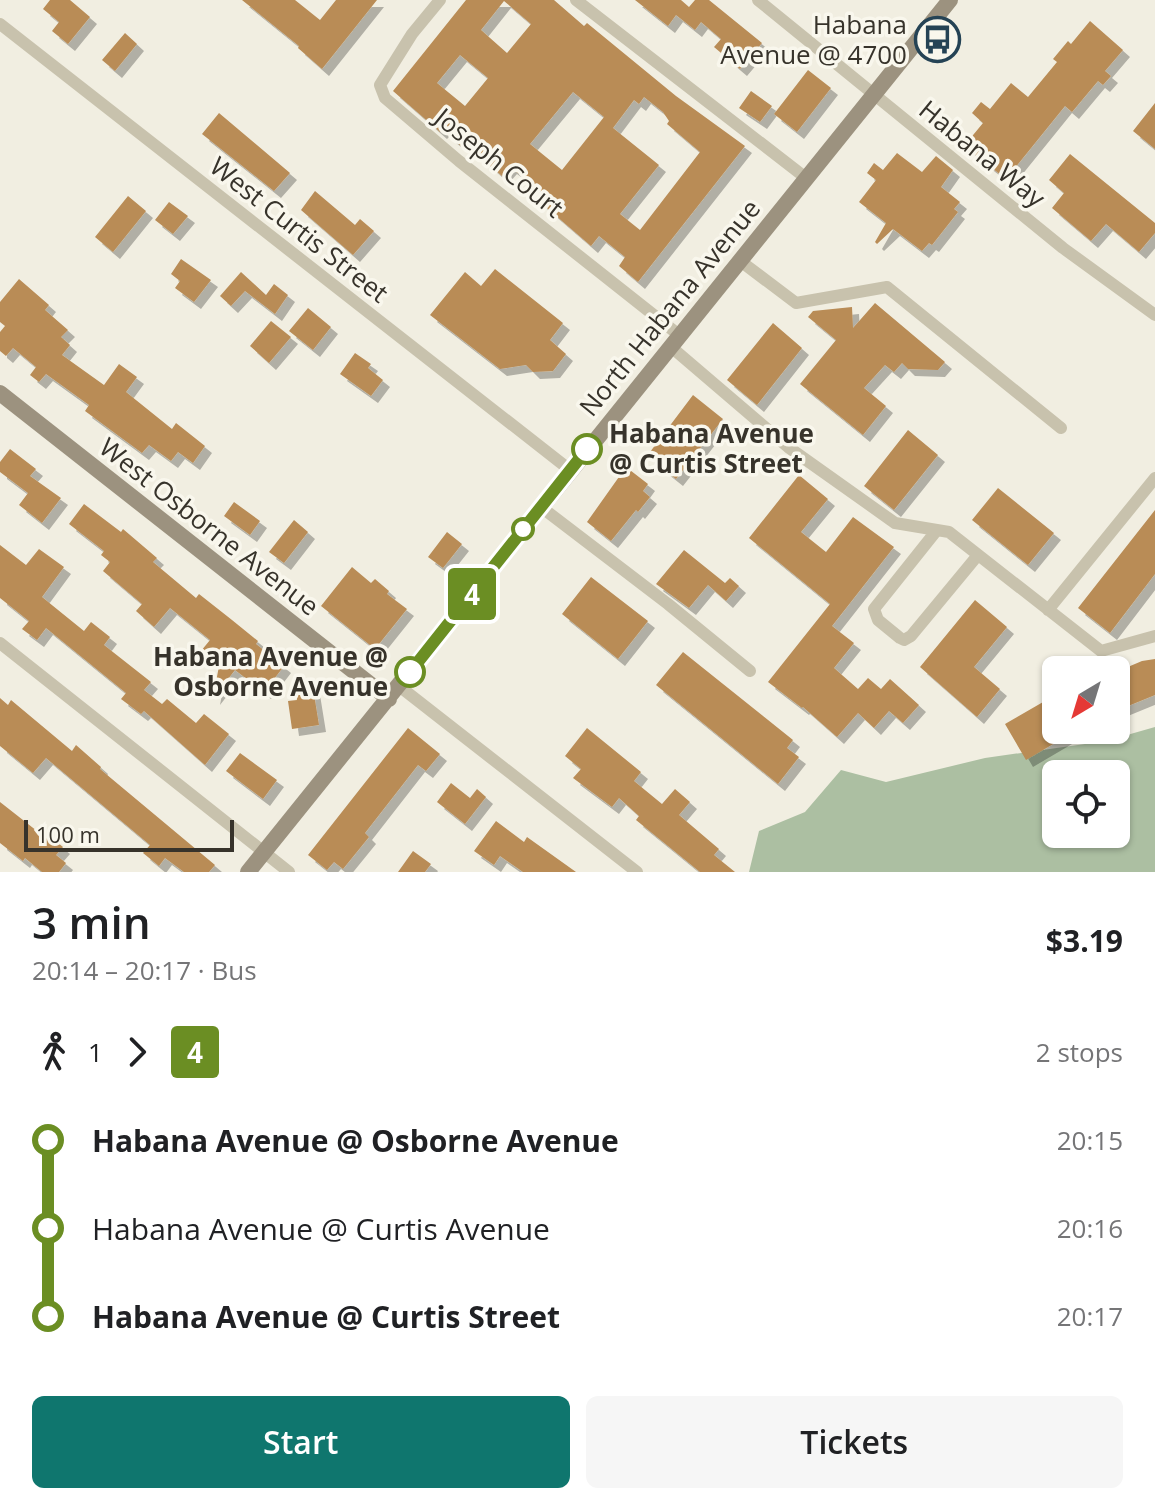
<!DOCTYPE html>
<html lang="en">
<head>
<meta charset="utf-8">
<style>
	:root { --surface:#fff; --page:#f6f6f6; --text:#202124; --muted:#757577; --accent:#0f766e }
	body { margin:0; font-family:"Open Sans",sans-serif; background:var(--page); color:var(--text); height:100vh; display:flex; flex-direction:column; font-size:30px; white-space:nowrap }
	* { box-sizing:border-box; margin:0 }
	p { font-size:26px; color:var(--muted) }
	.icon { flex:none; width:44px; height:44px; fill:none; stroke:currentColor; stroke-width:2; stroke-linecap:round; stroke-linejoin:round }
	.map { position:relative; height:872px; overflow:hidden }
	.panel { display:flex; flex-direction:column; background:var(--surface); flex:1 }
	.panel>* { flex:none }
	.badge { padding:0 16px; border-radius:6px; font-size:28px; line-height:52px }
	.needle { width:52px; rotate:218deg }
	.tools { position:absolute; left:1042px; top:656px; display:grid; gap:16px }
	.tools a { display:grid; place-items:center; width:88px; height:88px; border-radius:12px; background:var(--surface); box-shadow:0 2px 6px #0004; font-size:40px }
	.scale { position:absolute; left:24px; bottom:20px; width:210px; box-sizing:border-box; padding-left:8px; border:4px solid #37332b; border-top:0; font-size:22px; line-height:28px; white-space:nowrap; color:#37332b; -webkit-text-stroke:6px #f9f7ed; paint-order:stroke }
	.map>.badge { position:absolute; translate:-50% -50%; box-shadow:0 0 0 4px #fff }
	.legs { display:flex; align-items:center; gap:12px; height:88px; padding:0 32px; font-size:26px }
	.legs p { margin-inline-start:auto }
	.overview { display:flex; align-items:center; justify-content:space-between; height:136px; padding:0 32px }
	h1 { font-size:44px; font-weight:600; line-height:60px }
	.button { display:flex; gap:16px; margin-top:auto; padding:16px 32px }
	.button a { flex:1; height:92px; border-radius:12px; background:var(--accent); color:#fff; font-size:32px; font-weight:600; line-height:92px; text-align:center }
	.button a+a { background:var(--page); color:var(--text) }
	ul { padding:0 32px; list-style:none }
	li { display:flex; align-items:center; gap:28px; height:88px; font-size:30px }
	li i { display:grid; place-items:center; width:12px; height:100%; margin:0 10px; background:currentColor }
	li i::after { content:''; width:20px; height:20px; margin:-10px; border:6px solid; border-radius:50%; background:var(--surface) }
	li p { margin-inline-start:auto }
	li:first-child i { background:linear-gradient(#0000 50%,currentColor 0) }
	li:last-child i { background:linear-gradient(currentColor 50%,#0000 0) }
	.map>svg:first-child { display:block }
	.green { fill:#acbfa2; fill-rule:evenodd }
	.building { fill:#b98c56; fill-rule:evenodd; filter:url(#shadow) }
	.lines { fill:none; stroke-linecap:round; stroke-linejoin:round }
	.street { stroke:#c8c2ad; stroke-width:12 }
	.secondary { stroke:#9c927f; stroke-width:16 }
	.line-1-casing { stroke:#fff; stroke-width:18 }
	.line-1 { stroke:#6b8e23; stroke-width:12 }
	.stop-1-dot { fill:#fff; stroke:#6b8e23; stroke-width:4 }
	.labels { text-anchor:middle; stroke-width:7; stroke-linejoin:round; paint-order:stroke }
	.poi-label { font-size:26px; fill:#37332b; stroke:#f9f7ed; text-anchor:end }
	.street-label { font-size:26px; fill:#37332b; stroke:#f9f7ed }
	.stop-label { font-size:26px; font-weight:bold; fill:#37332b; stroke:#f9f7ed; text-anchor:start }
</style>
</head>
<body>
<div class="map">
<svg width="1155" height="872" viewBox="0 0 1155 872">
	<defs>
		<filter id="shadow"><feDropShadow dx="7" dy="7" stdDeviation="0" flood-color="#0004"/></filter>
	</defs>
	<rect width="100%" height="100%" fill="#f1eee1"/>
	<!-- green -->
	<path class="green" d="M1155,727V872H749L759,831L805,812L841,770L886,782L985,758L1106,741ZM1056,774H1116V834H1056Z"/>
	<!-- building -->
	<path class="building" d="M50,0H70L90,17L68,44L52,31L59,22L43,9Z
		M242,0H295L320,20L336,0H377L322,69L298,48L299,46Z
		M466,0H554L584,26L587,23L676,96L745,146L638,282L619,266L625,257L599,236L591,246L540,202L545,195L533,184L510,167L502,176L468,147L466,150L442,130L440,132L393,91ZM504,1L531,24L507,53L481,30ZM460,55L488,78L465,106L437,83ZM573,92L604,117L562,170L530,144ZM644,97L663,112L669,121L667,124L700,152L640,230L620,214L659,165L613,128L634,100L639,104Z
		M635,0H681L689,7L695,0H709L762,43L740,69L714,47L721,39L701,22L695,30L676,15L668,26Z
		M1090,21L1123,50L1105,71L1111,76L1103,85L1098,81L1072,112L1065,106L1006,179L964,146L983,123L972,113L981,102L990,109L1011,83L1028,97L1057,62L1053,59L1068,41L1071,44Z
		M125,33L137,44L115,71L102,60Z
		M808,70L831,88L797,132L774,114Z
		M751,91L772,106L760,122L739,108Z
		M1155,103V149L1133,131Z
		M219,113L290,173L274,191L202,134Z
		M897,153L922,172L936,156L953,170L941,187L960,202L954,209L958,212L932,245L929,243L922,251L893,229L877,244L875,242L886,223L859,202L876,180L867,173L874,163L883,170Z
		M1070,154L1155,223V233L1139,252L1106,224L1091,241L1052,208L1064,193L1049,180Z
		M315,191L355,225L360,219L374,231L353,255L301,210Z
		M128,196L146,211L113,252L95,237Z
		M169,202L188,216L173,234L155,220Z
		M181,259L211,280L194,302L175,288L180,281L171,274Z
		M495,269L563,323L550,340L566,354L553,371L533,372L526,365L500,369L430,315L465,272L481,286Z
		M241,272L266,295L274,284L288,295L275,314L245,291L231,306L220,296Z
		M19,279L49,305L45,310L68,330L61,337L70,345L62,355L104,385L119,364L137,377L126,392L172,429L176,423L205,446L193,463L178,452L171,461L149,445L142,453L85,411L89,405L46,374L39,382L30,375L36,367L13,348L6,356L0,351V332L5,326L0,322V302Z
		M875,303L945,362L938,370L908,369L902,363L894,372L885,365L864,388L886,406L863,435L800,384L836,340L808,317L813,311L852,307L853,328Z
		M308,308L331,327L313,350L289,331Z
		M271,321L291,337L269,363L250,346Z
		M773,323L802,348L757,405L727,380Z
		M355,353L371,364L368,368L383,380L371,396L340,374Z
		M693,395L723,419L676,479L647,456Z
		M908,430L938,455L894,510L864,486Z
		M10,449L36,469L30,476L61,498L42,523L19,505L28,493L0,472V462Z
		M626,467L648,484L643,491L650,497L638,512L636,510L611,541L587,522Z
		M799,475L828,499L801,532L826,552L853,517L894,547L832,626L854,643L834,668L858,689L868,678L881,689L890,679L919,705L903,723L889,711L874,728L858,713L837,737L803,707L802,708L768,682L830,604L749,538Z
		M998,488L1054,533L1028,565L972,520Z
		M234,502L260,521L250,535L224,516Z
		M84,504L121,532L123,529L157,558L153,562L196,598L199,594L232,620L258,641L256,644L284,666L264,692L235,670L213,698L219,666L201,651L210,640L170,608L154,627L136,611L142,604L103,571L110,562L101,555L104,551L69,524Z
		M1155,510V574L1110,633L1078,608Z
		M294,520L308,532L284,563L269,552Z
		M447,532L462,544L443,568L428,557Z
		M0,545L26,565L39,549L64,567L42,597L84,631L91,622L110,637L104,645L151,682L144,690L162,704L167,699L196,723L204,714L229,734L205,765L144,711L141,714L121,699L126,693L46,628L37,640L22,629L29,621L0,598Z
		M684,550L725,583L730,578L739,586L726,601L708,585L689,608L656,584Z
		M352,567L371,583L375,579L389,591L387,594L407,609L375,649L321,606Z
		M591,577L648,621L618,659L562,614Z
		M975,600L1007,627L974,667L1000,689L977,717L920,667Z
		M683,652L793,740L787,748L799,757L778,784L656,685Z
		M1155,659V695L1116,711V672L1142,661Z
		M313,688L319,725L292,729L288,701L297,700L295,691Z
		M0,698L8,705L11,700L72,751L76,745L101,767L100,769L215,865L209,872H184L165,858L159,866L143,853L150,845L46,758L33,773L0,746Z
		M1050,698L1056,709V730H1077L1026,760L1005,724Z
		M408,728L440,754L426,771L418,765L365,833L369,837L343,869L334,862L327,870L308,855Z
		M587,728L641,772L634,781L662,804L675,789L690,802L679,815L719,849L714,855L735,872H700L636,820L639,816L619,798L612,807L573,778L581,769L565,756Z
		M240,753L277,780L263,799L226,771Z
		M451,783L470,798L477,789L486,797L465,824L437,802Z
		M0,802L51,842L53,839L63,847L56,855L66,863L59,872H42L25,858L23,861L0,843Z
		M496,821L524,842L527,837L576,872H523L500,856L494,865L474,851Z
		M413,851L431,864L425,872H398Z"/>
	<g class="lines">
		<!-- street -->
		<path class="street" d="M440,0L412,34L380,85L385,98L459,161L679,335
			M576,0L806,178
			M758,0L1063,248L1155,315
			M0,24L570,470
			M739,260L796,303L887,287L1061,428
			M670,346L788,447L895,523L949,532L1101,651L1155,636
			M541,507L668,604L750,671
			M937,530L874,609L878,620L900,638L904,640L911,636L978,555
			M1048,610L1155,478
			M0,643L289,872
			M399,686L637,872"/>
		<!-- secondary -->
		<path class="secondary" d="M0,393L389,699
			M248,872L950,0"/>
	</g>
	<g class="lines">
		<defs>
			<path id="line-1" d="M410,672L587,449"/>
		</defs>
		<!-- line-1 casing -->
		<use href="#line-1" class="line-1-casing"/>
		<!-- line-1 -->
		<use href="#line-1" class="line-1"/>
	</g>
	<!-- icons -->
	<defs>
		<symbol id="bus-ring" viewBox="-11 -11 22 22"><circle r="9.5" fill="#f9f7ed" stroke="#254355" stroke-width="1.5"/><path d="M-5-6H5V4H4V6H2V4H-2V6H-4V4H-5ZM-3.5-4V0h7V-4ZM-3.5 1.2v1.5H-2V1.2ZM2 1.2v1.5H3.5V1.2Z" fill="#254355"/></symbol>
	</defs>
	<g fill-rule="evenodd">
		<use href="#bus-ring" x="912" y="14" width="51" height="51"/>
	</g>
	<!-- markers -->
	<g class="stop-1-dot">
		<circle cx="587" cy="449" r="14"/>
		<circle cx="523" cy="529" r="10"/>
		<circle cx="410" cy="672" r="14"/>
	</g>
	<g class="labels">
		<!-- poi labels -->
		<g class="poi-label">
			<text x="907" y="34">Habana<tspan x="907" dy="30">Avenue @ 4700</tspan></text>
		</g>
		<!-- street labels -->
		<g class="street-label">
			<text transform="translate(982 154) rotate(39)" y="9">Habana Way</text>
			<text transform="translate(499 163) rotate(39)" y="9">Joseph Court</text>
			<text transform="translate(299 230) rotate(38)" y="9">West Curtis Street</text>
			<text transform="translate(670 308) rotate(-51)" y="9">North Habana Avenue</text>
			<text transform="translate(209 527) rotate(38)" y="9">West Osborne Avenue</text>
		</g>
		<!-- stop labels -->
		<g class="stop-label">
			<text x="609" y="443">Habana Avenue<tspan x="609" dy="30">@ Curtis Street</tspan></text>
			<text x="388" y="666" text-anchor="end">Habana Avenue @<tspan x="388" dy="30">Osborne Avenue</tspan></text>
		</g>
	</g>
</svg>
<div class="tools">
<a><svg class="needle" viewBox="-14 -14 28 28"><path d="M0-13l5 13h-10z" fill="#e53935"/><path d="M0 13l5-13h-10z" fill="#757577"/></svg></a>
<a><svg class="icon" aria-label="locate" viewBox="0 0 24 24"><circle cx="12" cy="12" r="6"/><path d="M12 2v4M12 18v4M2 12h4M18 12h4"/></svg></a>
</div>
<div class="scale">100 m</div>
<b class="badge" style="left:472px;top:594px;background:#6b8e23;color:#fff">4</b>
</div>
<section class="panel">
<div class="overview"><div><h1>3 min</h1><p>20:14 – 20:17 · Bus</p></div><b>$3.19</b></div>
<div class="legs"><svg class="icon" aria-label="walk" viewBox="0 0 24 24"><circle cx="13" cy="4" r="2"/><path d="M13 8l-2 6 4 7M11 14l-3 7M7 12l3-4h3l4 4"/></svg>1<svg class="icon" aria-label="forward" viewBox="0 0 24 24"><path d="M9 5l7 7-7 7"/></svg><b class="badge" style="background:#6b8e23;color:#fff">4</b><p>2 stops</p></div>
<ul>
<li><i style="color:#6b8e23"></i><b>Habana Avenue @ Osborne Avenue</b><p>20:15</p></li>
<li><i style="color:#6b8e23"></i><span>Habana Avenue @ Curtis Avenue</span><p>20:16</p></li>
<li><i style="color:#6b8e23"></i><b>Habana Avenue @ Curtis Street</b><p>20:17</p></li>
</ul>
<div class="button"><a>Start</a><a>Tickets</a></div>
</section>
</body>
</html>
